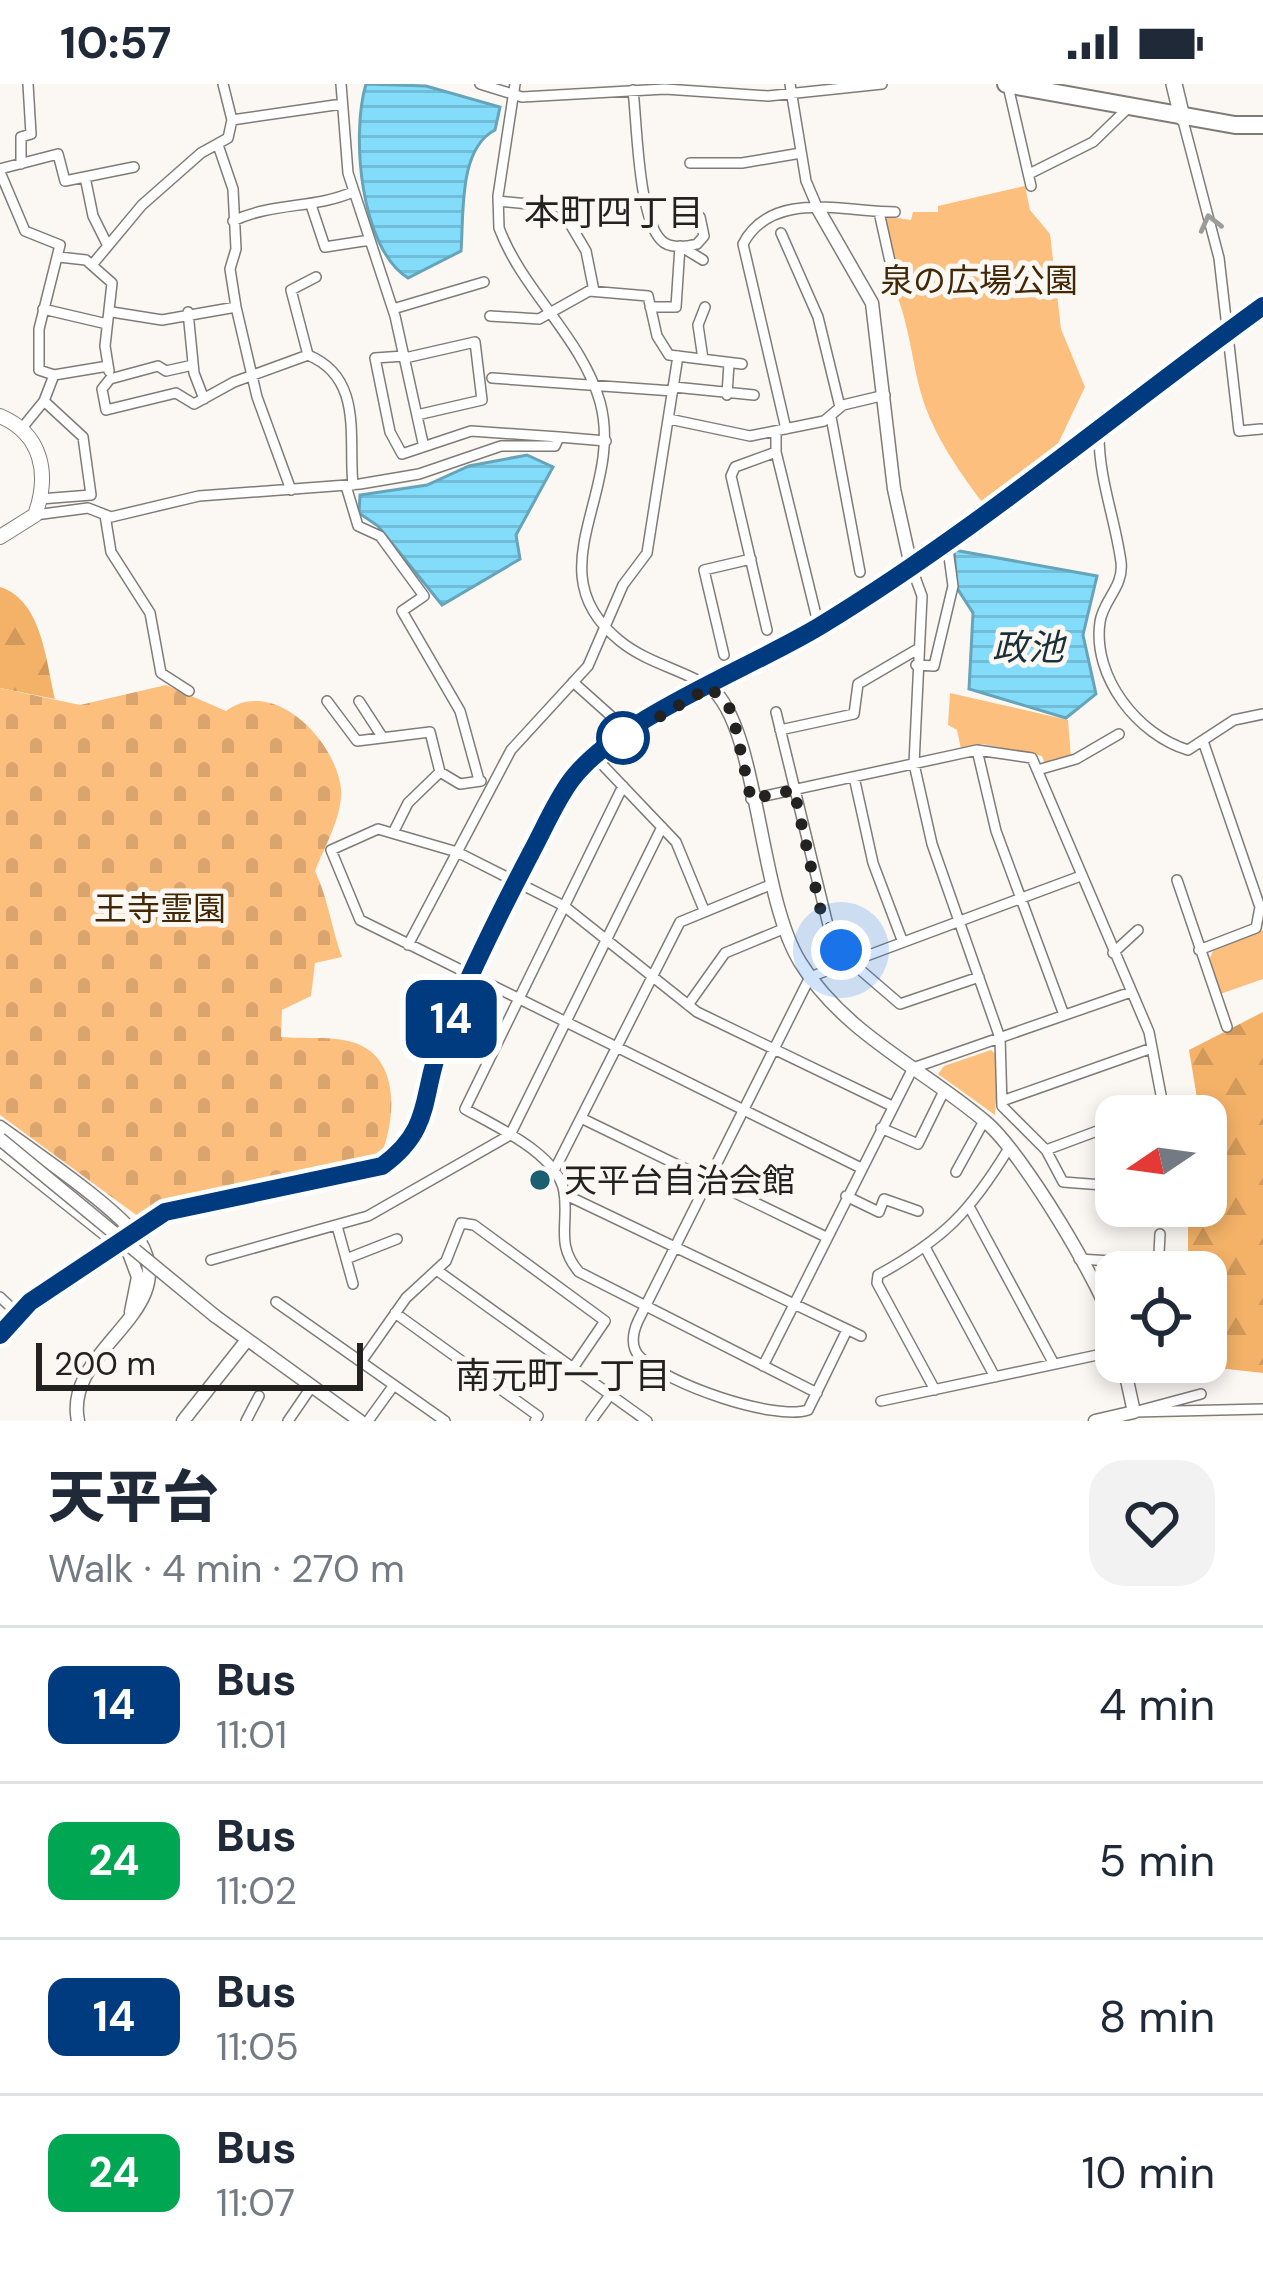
<!DOCTYPE html>
<html lang="en">
<head>
<meta charset="utf-8">
<style>
	:root { --surface:#fff; --page:#f2f2f3; --text:#1f2937; --muted:#747a83; --line:#e0e1e3 }
	body { margin:0; font-family:"DM Sans","Noto Sans JP",sans-serif; background:var(--page); color:var(--text); height:100vh; display:flex; flex-direction:column; font-size:45px; white-space:nowrap }
	* { box-sizing:border-box; margin:0 }
	p { font-size:39px; color:var(--muted) }
	.icon { flex:none; width:66px; height:66px; fill:none; stroke:currentColor; stroke-width:2; stroke-linecap:round; stroke-linejoin:round }
	.map { position:relative; height:1337px; overflow:hidden }
	.drawer { display:flex; flex-direction:column; background:var(--surface); flex:1 }
	.drawer>* { flex:none }
	.badge { padding:0 24px; border-radius:18px; font-size:42px; line-height:78px }
	.needle { width:78px; rotate:257deg }
	.buttons { position:absolute; left:1095px; top:1011px; display:grid; gap:24px }
	.buttons a { display:grid; place-items:center; width:132px; height:132px; border-radius:24px; background:var(--surface); box-shadow:0 6px 18px #0003; font-size:60px }
	.scale { position:absolute; left:36px; bottom:30px; width:327px; box-sizing:border-box; padding-left:12px; border:6px solid #242221; border-top:0; font-size:33px; line-height:42px; white-space:nowrap; color:#242221; -webkit-text-stroke:9px #fbf8f4; paint-order:stroke }
	.you { position:absolute; width:60px; height:60px; margin:-30px; border:9px solid #fff; border-radius:50%; background:#1a73e8; box-shadow:0 0 0 18px #1a73e833 }
	.map>.badge { position:absolute; translate:-50% -50%; box-shadow:0 0 0 6px #fff }
	.round { display:grid; place-items:center; flex:none; width:126px; height:126px; border-radius:36px; background:var(--page) }
	.head { display:flex; align-items:center; justify-content:space-between; height:204px; padding:0 48px }
	h1 { font-size:57px; font-weight:800; line-height:90px }
	ul { padding:0; list-style:none }
	li { display:flex; align-items:center; gap:36px; height:156px; padding:0 48px; border-top:3px solid var(--line) }
	li div { flex:1 }
	li b { display:block; font-size:45px }
	li em { font-style:normal }
	li .badge { min-width:132px; font-weight:700; text-align:center }
	.status { display:flex; justify-content:space-between; align-items:center; height:84px; padding:0 60px; background:var(--surface); direction:ltr }
	.status svg { height:33px; fill:currentColor }
	.map>svg:first-child { display:block }
	.green { fill:#fdbf7e }
	.forest { fill:url(#forest-firs) }
	.cemetery { fill:url(#cemetery-stones) }
	.water { fill:url(#water-rules); stroke:#66a4b9; stroke-width:3 }
	.lines { fill:none; stroke-linecap:round; stroke-linejoin:round }
	.minor-casing { stroke:#7f7c78; stroke-width:12 }
	.tertiary-casing { stroke:#7f7c78; stroke-width:15 }
	.secondary-casing { stroke:#7f7c78; stroke-width:16 }
	.primary-casing { stroke:#7f7c78; stroke-width:18 }
	.trunk-casing { stroke:#7f7c78; stroke-width:20 }
	.minor { stroke:#fff; stroke-width:9 }
	.tertiary { stroke:#fff; stroke-width:12 }
	.secondary { stroke:#fff; stroke-width:14 }
	.primary { stroke:#fff; stroke-width:15 }
	.trunk { stroke:#fff; stroke-width:16 }
	.tertiary-bridge-casing { stroke:#7f7c78; stroke-width:15; stroke-linecap:butt }
	.tertiary-bridge { stroke:#fff; stroke-width:12 }
	.oneway { stroke:#9c9c9b }
	.line-casing { stroke:#fff; stroke-width:27 }
	.line { stroke:#003b80; stroke-width:18 }
	.walk { stroke:#242221; stroke-width:12; stroke-dasharray:0 21.6 }
	.stop-dot { fill:#fff; stroke:#003b80; stroke-width:6 }
	.poi-dot { fill:#1c5f72; stroke:#fbf8f4; stroke-width:4.5 }
	.labels { text-anchor:middle; stroke-width:10; stroke-linejoin:round; paint-order:stroke }
	.park-label { font-size:33px; fill:#422807; stroke:#fbf8f4 }
	.poi-label { font-size:33px; fill:#242221; stroke:#fbf8f4; text-anchor:start }
	.neighbourhood-label { font-size:36px; fill:#242221; stroke:#fbf8f4 }
	.water-label { font-size:36px; font-style:italic; fill:#1b3038; stroke:#fbf8f4 }
</style>
</head>
<body>
<div class="status"><b>10:57</b><svg viewBox="0 0 49 12"><path d="M0 12V9h3v3zM5 12V6h3v6zM10 12V3h3v9zM15 12V0h3v12zM26 1h20v11H26zM47 4h2v5h-2z"/></svg></div>
<div class="map">
<svg width="1263" height="1337" viewBox="0 0 1263 1337">
	<defs>
		<pattern id="forest-firs" width="22" height="20" patternUnits="userSpaceOnUse" patternTransform="scale(3)"><rect width="22" height="20" fill="#f4b268"/><path d="M5 1l3.5 6h-7zM16 11l3.5 6h-7z" fill="#d1995a"/></pattern>
		<pattern id="cemetery-stones" width="16" height="16" patternUnits="userSpaceOnUse" patternTransform="scale(3)"><rect width="16" height="16" fill="#fdbf7e"/><path d="M2 7V4a2 2 0 0 1 4 0v3zM10 15v-3a2 2 0 0 1 4 0v3z" fill="#d9a46d"/></pattern>
		<pattern id="water-rules" width="6" height="5" patternUnits="userSpaceOnUse" patternTransform="scale(3)"><rect width="6" height="5" fill="#83dcfa"/><path d="M0 2.5h6" fill="none" stroke="#71bcd6"/></pattern>
	</defs>
	<rect width="100%" height="100%" fill="#fbf8f4"/>
	<!-- green -->
	<path class="green" d="M1025,102L1030,126L1050,150L1061,245L1085,303L1055,366L982,418C957,385 929,344 919,302C910,264 907,229 889,193L897,188L883,132L911,136L913,128H938V122Z
		M950,609L1068,636L1071,674L1046,683L1042,672L982,660L961,665L957,646L948,641Z
		M1263,846V895L1220,910L1208,878L1213,867Z
		M991,966L999,973L995,1031L938,990L944,982Z"/>
	<!-- forest -->
	<path class="forest" d="M0,503C42,516 46,577 55,615L0,604Z
		M1263,928V1289L1182,1280L1206,1278V1188H1188V1122H1206V1032H1200L1189,966Z"/>
	<!-- cemetery -->
	<path class="cemetery" d="M166,601L226,627C274,592 336,657 341,705C343,731 325,762 315,787C329,817 331,843 342,873L315,879L311,912L282,926L281,953C302,955 327,952 348,957C399,968 397,1029 382,1069L366,1077L183,1112L139,1133L0,1031V604L80,621Z"/>
	<!-- water -->
	<path class="water" d="M366,0L426,2L500,23L495,46C458,65 464,131 461,167L408,194C360,164 351,50 366,0Z
		M527,371L553,383L516,451L520,475L442,521L378,442L359,429L360,411L427,401L469,382Z
		M954,466L1097,492L1083,551L1096,610L1066,634L969,605L973,529L957,504Z"/>
	<g class="lines">
		<defs>
			<path id="minor" d="M341,0L348,89L395,232L423,359
				M480,0L522,13L665,5L768,12L882,0
				M515,0L498,112L499,144C522,206 582,254 600,318C625,409 533,487 620,557C647,579 681,585 710,603
				M790,0L806,97L818,125
				M1008,2L1031,102
				M633,6C637,39 638,133 661,156C669,165 686,163 697,160L704,152L700,133
				M1182,33L1219,174L1239,347L1261,345
				M232,36L342,20
				M218,61L233,105L236,165L230,185L236,223L257,313L291,406
				M690,79H742L801,69
				M21,80V53L31,50L28,0
				M0,85L58,70L65,97L134,83
				M0,88L25,147L60,161L39,245V286L54,291L108,282
				M1029,90L1093,58L1128,24
				M85,93L93,132L106,158
				M498,117L560,123L586,167L594,207
				M311,121L325,163L370,156
				M879,128L893,191
				M233,137C273,118 313,125 353,108
				M781,149L818,233L840,323
				M680,162L703,176
				M59,173L86,176L112,199L105,262L109,287
				M92,181L142,121L201,69L228,54L232,36L223,0
				M650,223H676L680,162
				M43,225L107,240
				M393,225L484,198
				M112,228L162,236L236,223
				M188,228L194,289L204,315
				M490,232L539,235L589,207L648,212L657,252L669,271L742,280
				M308,271L291,206L316,193
				M404,272L375,274L390,348L402,370L471,347L559,353
				M405,274L475,258L482,316L417,331
				M703,275L698,241L705,223
				M193,281L166,287L158,282L110,295L102,305L106,326L176,309L194,320L234,298L308,271C364,294 348,355 353,401
				M492,294L673,307
				M674,303L754,311
				M727,311L729,279
				M831,333L860,488
				M669,335L750,352L824,337L843,321L885,311
				M22,344L44,317L54,291
				M786,345L743,160C772,105 845,128 895,128
				M776,347V368L819,543
				M1099,351C1099,396 1115,434 1121,478C1124,503 1103,516 1100,538C1092,593 1138,651 1188,666L1234,636L1263,630
				M346,402L358,442L380,452L424,512L402,527L460,627L479,696
				M40,415L91,411L83,353L44,317
				M35,431L88,424L111,433L199,412L360,400L419,390L501,362H555L559,353L606,357
				M105,431L111,468L150,529L161,589L189,607
				M911,482L922,512L914,680L932,760L1000,954L1002,1022L1046,1066L1063,1098L1116,1102
				M767,546L731,392L735,383L776,368
				M724,571L704,486L751,475
				M916,581L934,582L953,502L947,458
				M573,598L630,649
				M327,617L357,657L430,648L440,688L460,700L481,697
				M359,617L383,654
				M776,628L829,845L857,883L900,920L979,893
				M780,646L854,630L858,600L916,566
				M977,666L996,747L1064,931
				M595,673L676,758L704,826
				M1041,685L1076,675L1119,650
				M854,693L873,779L902,856
				M623,702L465,1025C495,1042 558,1070 564,1108C569,1140 555,1160 579,1188L817,1309
				M751,715L977,666L1032,674L1149,948L1165,1032
				M393,749L408,719L440,688
				M1177,796L1227,943
				M408,861L511,666L588,582L623,501L647,469L678,272
				M1199,866L1256,844L1260,823L1204,660
				M1113,869L1138,846
				M688,921L725,869L783,845
				M1002,1017L1152,964
				M1138,1032L1163,1022
				M581,1034L826,1153
				M881,1044L918,1060L944,1007
				M1046,1066L1116,1040
				M861,1084L360,836L331,766L378,745L457,768L564,822L697,928L892,1022
				M554,1087L680,838L770,801
				M956,1088L984,1037
				M564,1110L861,1252
				M846,1112L879,1128L884,1115L918,1127
				M971,1126L1054,1280
				M337,1142L353,1200
				M926,1165L995,1293
				M346,1175L397,1155
				M1079,1175L1159,1180
				M211,1176L368,1132L510,1051L662,743
				M438,1187L647,1337
				M1158,1188L1160,1150
				M0,1213L17,1229
				M276,1218L445,1337
				M395,1229L538,1332L535,1337
				M847,1246L808,1326C774,1337 667,1300 640,1273C630,1263 633,1248 638,1237L810,893L1078,793
				M361,1278L406,1214L446,1177L461,1139L474,1141L605,1237L573,1284
				M763,1282L913,984L1131,908
				M935,1306L877,1199L878,1191C944,1155 970,1128 1009,1064
				M881,1317L1116,1267
				M1134,1328L1263,1325
				M1134,1328L1201,1310
				M246,1337L259,1312
				M288,1337L312,1302
				M368,1337L394,1301
				M591,1337L610,1311"/>
			<path id="tertiary" d="M818,125L872,219L894,405L911,482
				M710,603C759,642 758,810 800,878C844,950 924,985 987,1039C1023,1070 1103,1203 1116,1249
				M0,1043C33,1067 119,1125 139,1156C184,1229 63,1264 78,1337
				M0,1066L129,1169L138,1193L131,1228
				M215,1232L360,1337
				M183,1337L247,1256
				M1095,1337L1134,1328L1123,1278"/>
			<path id="secondary" d="M0,332C42,350 50,390 35,431L0,453
				M0,1251L30,1218L165,1128L217,1113L382,1082L407,1064L422,1038L437,968L469,892L573,693L630,649L819,543L947,458L1099,351L1263,222"/>
			<path id="primary" d="M1174,0L1182,33"/>
			<path id="trunk" d="M1006,0L1235,41H1263"/>
		</defs>
		<!-- minor casing -->
		<use href="#minor" class="minor-casing"/>
		<!-- tertiary casing -->
		<use href="#tertiary" class="tertiary-casing"/>
		<!-- secondary casing -->
		<use href="#secondary" class="secondary-casing"/>
		<!-- primary casing -->
		<use href="#primary" class="primary-casing"/>
		<!-- trunk casing -->
		<use href="#trunk" class="trunk-casing"/>
		<!-- minor -->
		<use href="#minor" class="minor"/>
		<!-- tertiary -->
		<use href="#tertiary" class="tertiary"/>
		<!-- secondary -->
		<use href="#secondary" class="secondary"/>
		<!-- primary -->
		<use href="#primary" class="primary"/>
		<!-- trunk -->
		<use href="#trunk" class="trunk"/>
		<defs>
			<path id="tertiary-bridge" d="M0,1055L215,1232"/>
		</defs>
		<!-- tertiary-bridge casing -->
		<use href="#tertiary-bridge" class="tertiary-bridge-casing"/>
		<!-- tertiary-bridge -->
		<use href="#tertiary-bridge" class="tertiary-bridge"/>
	</g>
	<!-- one-way arrows -->
	<defs><path id="oneway-chevron" d="M-2-3.5L2.5 0L-2 3.5" fill="none" stroke-width="1.6" stroke-linecap="round" stroke-linejoin="round" transform="scale(3)"/></defs>
	<use class="oneway" href="#oneway-chevron" transform="translate(1210 139) rotate(-104)"/>
	<g class="lines">
		<defs>
			<path id="line" d="M0,1251L30,1218L165,1128L382,1082C435,1044 420,1009 442,956C469,891 500,828 532,767C545,743 556,716 572,695C620,633 751,584 820,542C976,447 1115,329 1263,222"/>
		</defs>
		<!-- line casing -->
		<use href="#line" class="line-casing"/>
		<!-- line -->
		<use href="#line" class="line"/>
		<!-- walk -->
		<path class="walk" d="M623,654L710,603L732,627L751,715L794,706L820,824L841,866"/>
	</g>
	<!-- markers -->
	<circle class="stop-dot" cx="623" cy="654" r="24"/>
	<circle class="poi-dot" cx="540" cy="1096" r="12"/>
	<g class="labels">
		<!-- park labels -->
		<g class="park-label">
			<text x="979" y="208">泉の広場公園</text>
			<text x="160" y="836">王寺霊園</text>
		</g>
		<!-- poi labels -->
		<g class="poi-label">
			<text x="564" y="1108">天平台自治会館</text>
		</g>
		<!-- neighbourhood labels -->
		<g class="neighbourhood-label">
			<text x="614" y="141">本町四丁目</text>
			<text x="563" y="1304">南元町一丁目</text>
		</g>
		<!-- water labels -->
		<g class="water-label">
			<text x="1028" y="576">政池</text>
		</g>
	</g>
</svg>
<div class="buttons">
<a><svg class="needle" viewBox="-14 -14 28 28"><path d="M0-13l5 13h-10z" fill="#e53935"/><path d="M0 13l5-13h-10z" fill="#747a83"/></svg></a>
<a><svg class="icon" aria-label="locate" viewBox="0 0 24 24"><circle cx="12" cy="12" r="6"/><path d="M12 2v4M12 18v4M2 12h4M18 12h4"/></svg></a>
</div>
<div class="scale">200 m</div>
<div class="you" style="left:841px;top:866px"></div>
<b class="badge" style="left:451px;top:935px;background:#003b80;color:#fff">14</b>
</div>
<section class="drawer">
<div class="head"><div><h1>天平台</h1><p>Walk · 4 min · 270 m</p></div><a class="round"><svg class="icon" aria-label="heart" viewBox="0 0 24 24"><path d="M12 20l-8-8c-3-5 5-10 8-4 3-6 11-1 8 4z"/></svg></a></div>
<ul>
<li><span class="badge" style="background:#003b80;color:#fff">14</span><div><b>Bus</b><p>11:01</p></div><em>4 min</em></li>
<li><span class="badge" style="background:#00a651;color:#fff">24</span><div><b>Bus</b><p>11:02</p></div><em>5 min</em></li>
<li><span class="badge" style="background:#003b80;color:#fff">14</span><div><b>Bus</b><p>11:05</p></div><em>8 min</em></li>
<li><span class="badge" style="background:#00a651;color:#fff">24</span><div><b>Bus</b><p>11:07</p></div><em>10 min</em></li>
</ul>
</section>
</body>
</html>
